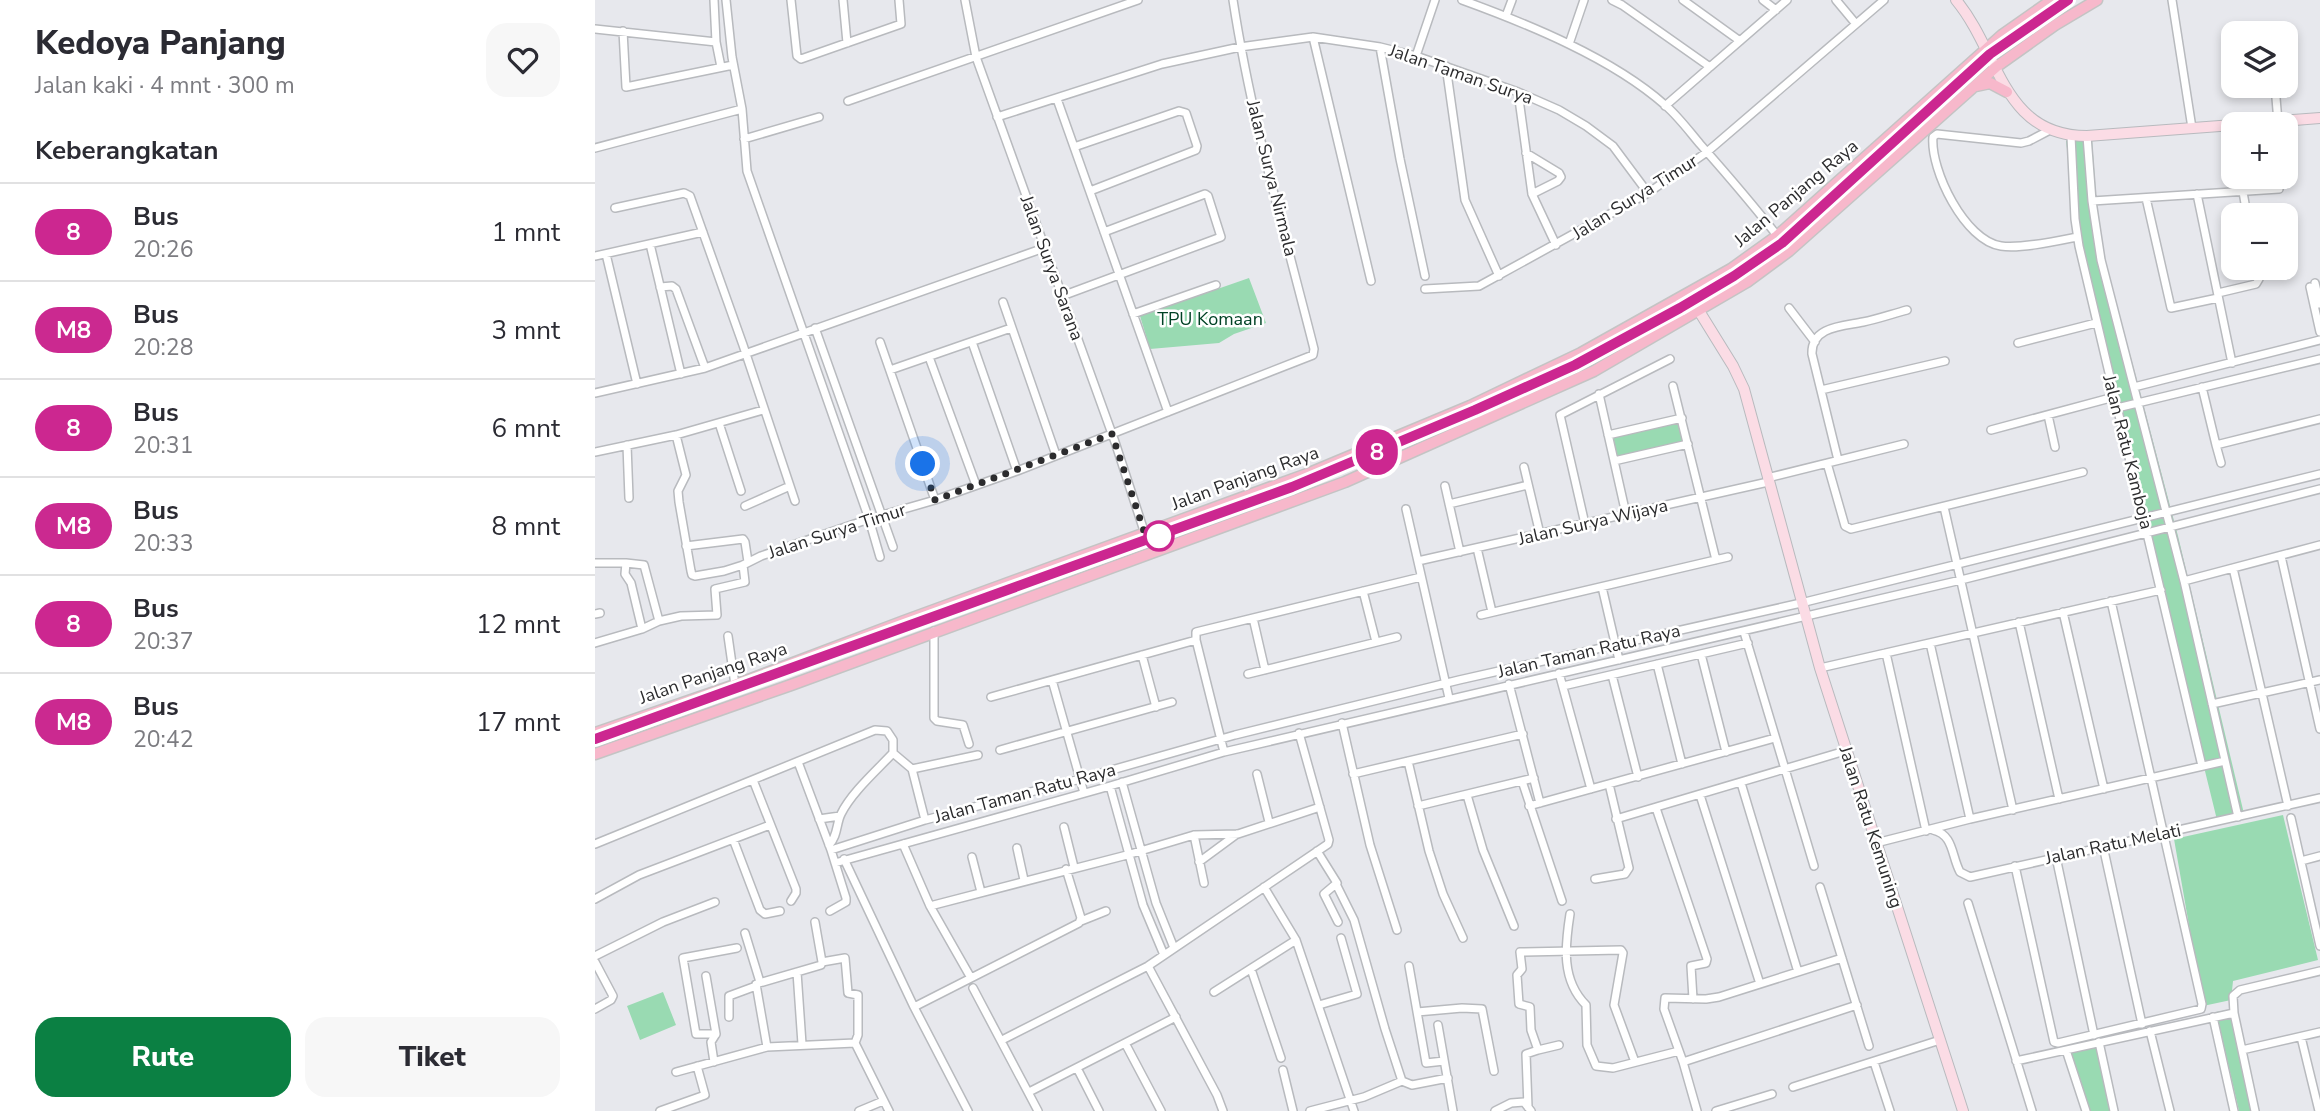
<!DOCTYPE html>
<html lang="id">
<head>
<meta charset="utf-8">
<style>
	:root { --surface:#fff; --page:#f7f7f7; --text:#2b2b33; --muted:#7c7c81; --line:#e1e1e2; --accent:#0b8043 }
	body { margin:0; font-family:"Nunito Sans",sans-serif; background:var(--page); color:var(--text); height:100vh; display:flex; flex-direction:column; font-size:26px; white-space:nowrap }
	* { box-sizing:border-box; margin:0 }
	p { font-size:23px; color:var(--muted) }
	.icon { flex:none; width:38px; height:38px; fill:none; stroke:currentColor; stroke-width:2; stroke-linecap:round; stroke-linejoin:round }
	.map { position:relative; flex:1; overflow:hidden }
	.side { display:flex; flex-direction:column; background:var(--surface); width:595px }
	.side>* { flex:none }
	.badge { padding:0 14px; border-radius:23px; font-size:24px; line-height:46px }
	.buttons { position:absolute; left:1626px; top:21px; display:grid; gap:14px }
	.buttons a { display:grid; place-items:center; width:77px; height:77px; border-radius:14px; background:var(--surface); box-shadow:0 4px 10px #0003; font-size:35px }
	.you { position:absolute; width:35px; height:35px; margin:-18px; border:5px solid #fff; border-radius:50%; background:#1a73e8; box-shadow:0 0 0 10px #1a73e833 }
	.map>.badge { position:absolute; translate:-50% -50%; box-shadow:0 0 0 4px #fff }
	h2 { padding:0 35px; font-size:26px; line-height:63px }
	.round { display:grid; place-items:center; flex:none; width:74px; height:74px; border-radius:21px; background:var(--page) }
	.overview { display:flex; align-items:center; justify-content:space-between; height:119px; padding:0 35px }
	h1 { font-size:33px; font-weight:800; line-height:52px }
	.primary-button { display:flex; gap:14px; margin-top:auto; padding:14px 35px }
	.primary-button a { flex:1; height:80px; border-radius:21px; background:var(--accent); color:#fff; font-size:28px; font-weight:800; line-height:80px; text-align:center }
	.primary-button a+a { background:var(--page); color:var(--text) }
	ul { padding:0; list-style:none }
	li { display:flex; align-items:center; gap:21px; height:98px; padding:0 35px; border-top:2px solid var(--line) }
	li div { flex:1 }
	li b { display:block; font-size:26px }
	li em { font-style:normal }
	li .badge { min-width:77px; font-weight:700; text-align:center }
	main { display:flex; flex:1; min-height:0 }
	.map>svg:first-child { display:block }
	.green { fill:#99dab2 }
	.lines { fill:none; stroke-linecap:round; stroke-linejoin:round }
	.street-casing { stroke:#b8babe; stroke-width:10 }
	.secondary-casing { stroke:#b8babe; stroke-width:12 }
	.primary-casing { stroke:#c4c4c4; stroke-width:13 }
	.street { stroke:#fff; stroke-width:7 }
	.secondary { stroke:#fbdce5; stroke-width:10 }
	.primary { stroke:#f7b8cb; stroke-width:10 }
	.line-casing { stroke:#fff; stroke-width:16 }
	.line { stroke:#cc2790; stroke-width:10 }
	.walk { stroke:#2c2c2e; stroke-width:7; stroke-dasharray:0 12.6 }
	.stop-dot { fill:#fff; stroke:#cc2790; stroke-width:3.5 }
	.labels { text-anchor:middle; stroke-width:5; stroke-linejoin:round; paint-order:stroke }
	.street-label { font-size:18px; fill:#2c2c2e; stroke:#fff }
	.park-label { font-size:18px; fill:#004225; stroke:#fff }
</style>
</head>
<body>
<main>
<section class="side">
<div class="overview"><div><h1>Kedoya Panjang</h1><p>Jalan kaki · 4 mnt · 300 m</p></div><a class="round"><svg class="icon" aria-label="heart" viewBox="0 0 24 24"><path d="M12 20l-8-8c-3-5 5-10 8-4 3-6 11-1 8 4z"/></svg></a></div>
<h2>Keberangkatan</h2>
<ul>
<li><span class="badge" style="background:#cc2790;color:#fff">8</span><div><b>Bus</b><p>20:26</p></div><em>1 mnt</em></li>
<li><span class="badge" style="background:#cb2990;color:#fff">M8</span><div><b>Bus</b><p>20:28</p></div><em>3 mnt</em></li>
<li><span class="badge" style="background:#cc2790;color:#fff">8</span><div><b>Bus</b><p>20:31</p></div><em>6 mnt</em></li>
<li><span class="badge" style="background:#cb2990;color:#fff">M8</span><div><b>Bus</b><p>20:33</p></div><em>8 mnt</em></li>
<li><span class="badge" style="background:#cc2790;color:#fff">8</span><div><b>Bus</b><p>20:37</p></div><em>12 mnt</em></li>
<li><span class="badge" style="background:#cb2990;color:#fff">M8</span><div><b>Bus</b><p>20:42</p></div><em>17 mnt</em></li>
</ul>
<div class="primary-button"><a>Rute</a><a>Tiket</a></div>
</section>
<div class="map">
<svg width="1725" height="1111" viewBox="0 0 1725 1111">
	<rect width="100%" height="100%" fill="#e7e8ed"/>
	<!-- green -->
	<path class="green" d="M1497,140L1504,237L1583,536L1650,818L1623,824L1565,588L1483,237L1471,141Z
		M654,278L671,323L639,334L624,343L555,349L545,316Z
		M1084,422L1089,445L1023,459L1018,436Z
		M1688,815L1723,960L1638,981L1636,1000L1608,1006L1579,839Z
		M68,992L81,1025L45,1040L32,1006Z
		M1638,1009L1660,1111H1644L1621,1012Z
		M1504,1046L1518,1111H1493L1474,1052Z"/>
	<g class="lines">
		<defs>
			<path id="street" d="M119,0L121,42L126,67
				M131,0L137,57L147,109L152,171L274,519L285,557
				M196,0L202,56L206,59L306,24L304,0
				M248,0L252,43
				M370,0L381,57L520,442L550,534
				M867,0C933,24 1017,58 1070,105C1083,116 1094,131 1105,144C1136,179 1166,214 1194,251
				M1017,0L1027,5L1115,67
				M1088,0L1145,41
				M1168,0L1181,10
				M1241,0L1261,24
				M1577,0L1597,128
				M911,16L917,0
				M0,29L121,42
				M28,31L31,87L138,65
				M718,37L776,281
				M974,44L989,0
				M785,47L805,159L830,276
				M821,56L840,0
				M851,66L870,200L904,276
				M1680,86L1683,122
				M923,92L937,194L961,245
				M462,99L573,412
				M253,101L543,0
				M1070,106L1192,0
				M402,117L567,64L645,47L718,37L785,47L821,56L923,92L964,110L991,126L1018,146L1053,193
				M1455,130L1434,141L1426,143L1342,134L1338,137C1335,170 1370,241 1406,246C1426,249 1462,241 1482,237
				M1476,136L1480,219L1484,246L1607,766
				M1492,136L1497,201L1506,260L1589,581L1643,817
				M149,139L224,117
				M479,147L584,111L591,113L602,146L601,150L495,191
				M0,148L147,109
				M931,153L964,173L966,177L963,181L937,194
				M1648,192L1652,215
				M1602,194L1637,363
				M1551,198L1576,308L1623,298
				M1497,201L1684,189
				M20,208L89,193L95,196L148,345L200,501
				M55,244L86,374
				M11,254L42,384
				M0,256L108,232
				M1720,283L1725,304
				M65,287L77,286L81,289L110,368
				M1715,287L1725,332
				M830,289L884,286L1053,193L1112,152L1289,0
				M1623,293L1661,284L1664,279L1662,268
				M467,296L626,237L613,196L610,194L509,232
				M408,302L461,455
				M1194,308L1220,342
				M538,314L621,285
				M220,328L298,547
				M285,342L340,500
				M377,342L422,471
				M1423,343L1501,323
				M334,357L381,485
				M295,370L416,328
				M1078,386L1121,560
				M1539,387L1725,340
				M1607,387L1621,445L1725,419
				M1226,390L1350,361
				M0,393L110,368L449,248
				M1004,394L1031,514
				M1522,408L1725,359
				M1453,415L1460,447
				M124,423L146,491
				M1396,430L1519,397
				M81,435L91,475L83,491L84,502L96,571L97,575L100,576L129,571L148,565L166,556L274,519L340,500L422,471L718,355L719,349C690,234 656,118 638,0
				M1013,435L1087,418
				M32,445L34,498
				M1621,445L1626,463
				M0,452L81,435L168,410
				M1243,460L1217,354C1216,326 1249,326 1268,322C1283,319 1297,314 1312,310
				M1019,461L1093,444
				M1232,463L1250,526L1256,529L1488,472
				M929,467L945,534
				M1172,478L1309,444
				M850,486L865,552
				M854,504L933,485
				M150,506L195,486
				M1349,507L1418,810
				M811,509L854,698
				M990,524L965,415L1075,359
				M91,546L148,539L150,542L153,562
				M882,548L897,612
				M1686,556L1725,729
				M823,561L1173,482
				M0,563H31L30,574L36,583L47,629
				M31,563L49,565L64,621
				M1638,568L1693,806
				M1589,581L1725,545
				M1007,587L1024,660
				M768,591L781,642
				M1468,612L1509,789
				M0,614L5,613
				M886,615L1133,557
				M658,618L670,670
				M1424,622L1464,799
				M339,631V718L342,721L368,725L374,744
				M1149,632L1219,866
				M133,636L140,685
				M0,643L47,629L64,621L86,616L122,615L120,589L150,582L148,565
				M1335,643L1375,819
				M1291,653L1331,831
				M1106,654L1131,752
				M547,655L561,707
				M1062,664L1087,764
				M1225,668L1566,590
				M964,673L996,789
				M653,674L802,637
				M1017,675L1043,777
				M457,680L489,793
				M914,684L945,803
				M968,686L1153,643
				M396,697L601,640
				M1617,704L1725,680
				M747,723L775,845L802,930
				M405,750L577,702
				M629,752L601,640V632L826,577
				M298,753L317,769
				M813,761L834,851L848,894L868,938
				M203,762L236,850L251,898V902L235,911
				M662,774L674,822
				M758,774L928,734
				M158,780L201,889V893L196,901
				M927,781L967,901
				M527,782L561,903L579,948
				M1146,783L1203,972
				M515,786L548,905L569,955
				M872,795L888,850L919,926
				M1105,795L1165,984
				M823,806L939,778
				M934,806L1180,738
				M1061,808L1112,959L1111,963L1096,966L1098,999
				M1696,818L1725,946
				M224,819L245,816
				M1021,819L1250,751
				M330,820L317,769L383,755
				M469,827L479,867
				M1338,830C1359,835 1356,855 1365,872L1375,877L1725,798
				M599,835L609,883
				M138,839L165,910L170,914L185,911
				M1281,843L1375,819L1630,761
				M0,844L280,730L292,731L298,740V753C282,770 256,793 246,814C241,824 243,836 234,845
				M308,844L335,906L376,978
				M1508,846L1547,1024
				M422,848L429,880
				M236,850L330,820L485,779L640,735L864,680L1206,603L1725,474
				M722,851L742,883L729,894L743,922
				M377,857L386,892
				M1461,857L1499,1035
				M249,859L319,1007L373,1111
				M1706,861L1725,856
				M604,862L642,834
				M240,863L515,786L629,752L1366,580L1725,489
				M1420,866L1459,1042L1463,1043L1606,1009L1607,1004L1516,601
				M1000,879L1030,874L1034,868L1014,784
				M742,886L759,920L790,1029L807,1081L817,1085L853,1078
				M669,887L701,940L759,1111
				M1225,887L1274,1046
				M0,899L44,875L175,825
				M1373,903L1437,1111
				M335,906L532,855L599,835L643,834L725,807
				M975,914C970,946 966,980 991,1005L992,1045L1001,1066L1018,1068L1084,1051
				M486,921L511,911
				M220,922L227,962L250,958L253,993L263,995V1035L260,1043
				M150,933L165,982
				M0,956L68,922L120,902
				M0,962L18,996L16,1000L0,1009
				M553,966L622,1095L628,1111
				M814,966L831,1063L849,1061
				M656,969L686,1058
				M202,972L207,1044
				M111,976L121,1034L116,1042L119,1062
				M378,988L443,1111
				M619,992L701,940
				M724,1005L762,994L746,938
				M319,1007L484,923L486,918L471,869
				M822,1012L867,1008L887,1009L899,1071
				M134,1017V996L161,986
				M1618,1017L1639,1111
				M843,1025L858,1111
				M1555,1031L1575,1111
				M121,1034H101L88,958L142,948
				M1706,1037L1724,1111
				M407,1040L553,966L733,844L734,840L704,733
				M1504,1042L1519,1111
				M260,1043L294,1111
				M530,1043L566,1111
				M172,1047L161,984L226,965L227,962
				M943,1050L964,1045
				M1471,1050L1491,1111
				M1647,1050L1725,1032
				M1421,1061L1639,1013
				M1088,1062L1262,1005
				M1279,1062L1295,1111
				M482,1068L504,1111
				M688,1070L698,1111
				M81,1072L172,1047L260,1043
				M1198,1087L1345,1040
				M434,1092L581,1017
				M933,1107L931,1054L943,1050L936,1030L935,1007L924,1004L922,975L927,969L925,952L1026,950L1028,953L1019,1005L1040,1062
				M65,1111L110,1095L102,1066
				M264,1111L288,1101
				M715,1111L769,1097L807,1081
				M900,1111L916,1103L929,1102L936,1111
				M1102,1111L1088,1062L1069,1009L1070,998L1111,999L1124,997L1247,958
				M1121,1111L1177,1094
				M1660,1111L1639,1013L1638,996L1645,990L1725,971"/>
			<path id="secondary" d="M1361,0C1405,53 1407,136 1492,136L1638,125
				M1647,124L1725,118
				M1104,311L1138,366L1149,389L1225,668L1368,1111"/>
			<path id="primary" d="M1381,86L1395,83L1412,92
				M0,733L140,685L309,621L712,474L875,406L986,353L1136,269L1182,236L1407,35L1457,0
				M0,754L196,685L750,482L999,371L1152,282L1194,251L1401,67L1460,25L1502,0"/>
		</defs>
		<!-- street casing -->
		<use href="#street" class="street-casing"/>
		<!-- secondary casing -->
		<use href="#secondary" class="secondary-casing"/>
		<!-- primary casing -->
		<use href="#primary" class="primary-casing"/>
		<!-- street -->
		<use href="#street" class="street"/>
		<!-- secondary -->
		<use href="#secondary" class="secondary"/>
		<!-- primary -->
		<use href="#primary" class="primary"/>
	</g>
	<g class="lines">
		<defs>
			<path id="line" d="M0,739L697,487L880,410L980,365L1085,308L1139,276L1187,243L1395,54L1473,0"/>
		</defs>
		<!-- line casing -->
		<use href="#line" class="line-casing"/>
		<!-- line -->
		<use href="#line" class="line"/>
		<!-- walk -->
		<path class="walk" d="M328,464L340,500L517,434L550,534L559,531L564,536"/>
	</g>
	<!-- markers -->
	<circle class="stop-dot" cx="564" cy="536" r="14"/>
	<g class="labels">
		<!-- street labels -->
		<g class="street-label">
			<text transform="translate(866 74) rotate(19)" y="6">Jalan Taman Surya</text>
			<text transform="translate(677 178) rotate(76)" y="6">Jalan Surya Nirmala</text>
			<text transform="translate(1201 193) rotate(-40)" y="6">Jalan Panjang Raya</text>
			<text transform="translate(1040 197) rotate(-32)" y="6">Jalan Surya Timur</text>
			<text transform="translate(457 268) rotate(70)" y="6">Jalan Surya Sarana</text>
			<text transform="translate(1533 452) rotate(76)" y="6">Jalan Ratu Kamboja</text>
			<text transform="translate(650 478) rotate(-20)" y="6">Jalan Panjang Raya</text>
			<text transform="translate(998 522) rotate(-13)" y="6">Jalan Surya Wijaya</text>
			<text transform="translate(242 531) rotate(-18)" y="6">Jalan Surya Timur</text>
			<text transform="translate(994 651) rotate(-13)" y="6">Jalan Taman Ratu Raya</text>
			<text transform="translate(118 673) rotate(-19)" y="6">Jalan Panjang Raya</text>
			<text transform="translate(430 793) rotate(-15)" y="6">Jalan Taman Ratu Raya</text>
			<text transform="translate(1276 827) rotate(72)" y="6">Jalan Ratu Kemuning</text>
			<text transform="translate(1518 844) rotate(-12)" y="6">Jalan Ratu Melati</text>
		</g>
		<!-- park labels -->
		<g class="park-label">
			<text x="615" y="325">TPU Komaan</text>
		</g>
	</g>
</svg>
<div class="buttons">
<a><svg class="icon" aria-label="layers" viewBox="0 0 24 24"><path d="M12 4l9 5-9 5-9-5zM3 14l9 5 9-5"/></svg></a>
<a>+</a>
<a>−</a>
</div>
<div class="you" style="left:328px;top:464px"></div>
<b class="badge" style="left:782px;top:452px;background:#cc2790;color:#fff">8</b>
</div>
</main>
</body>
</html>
